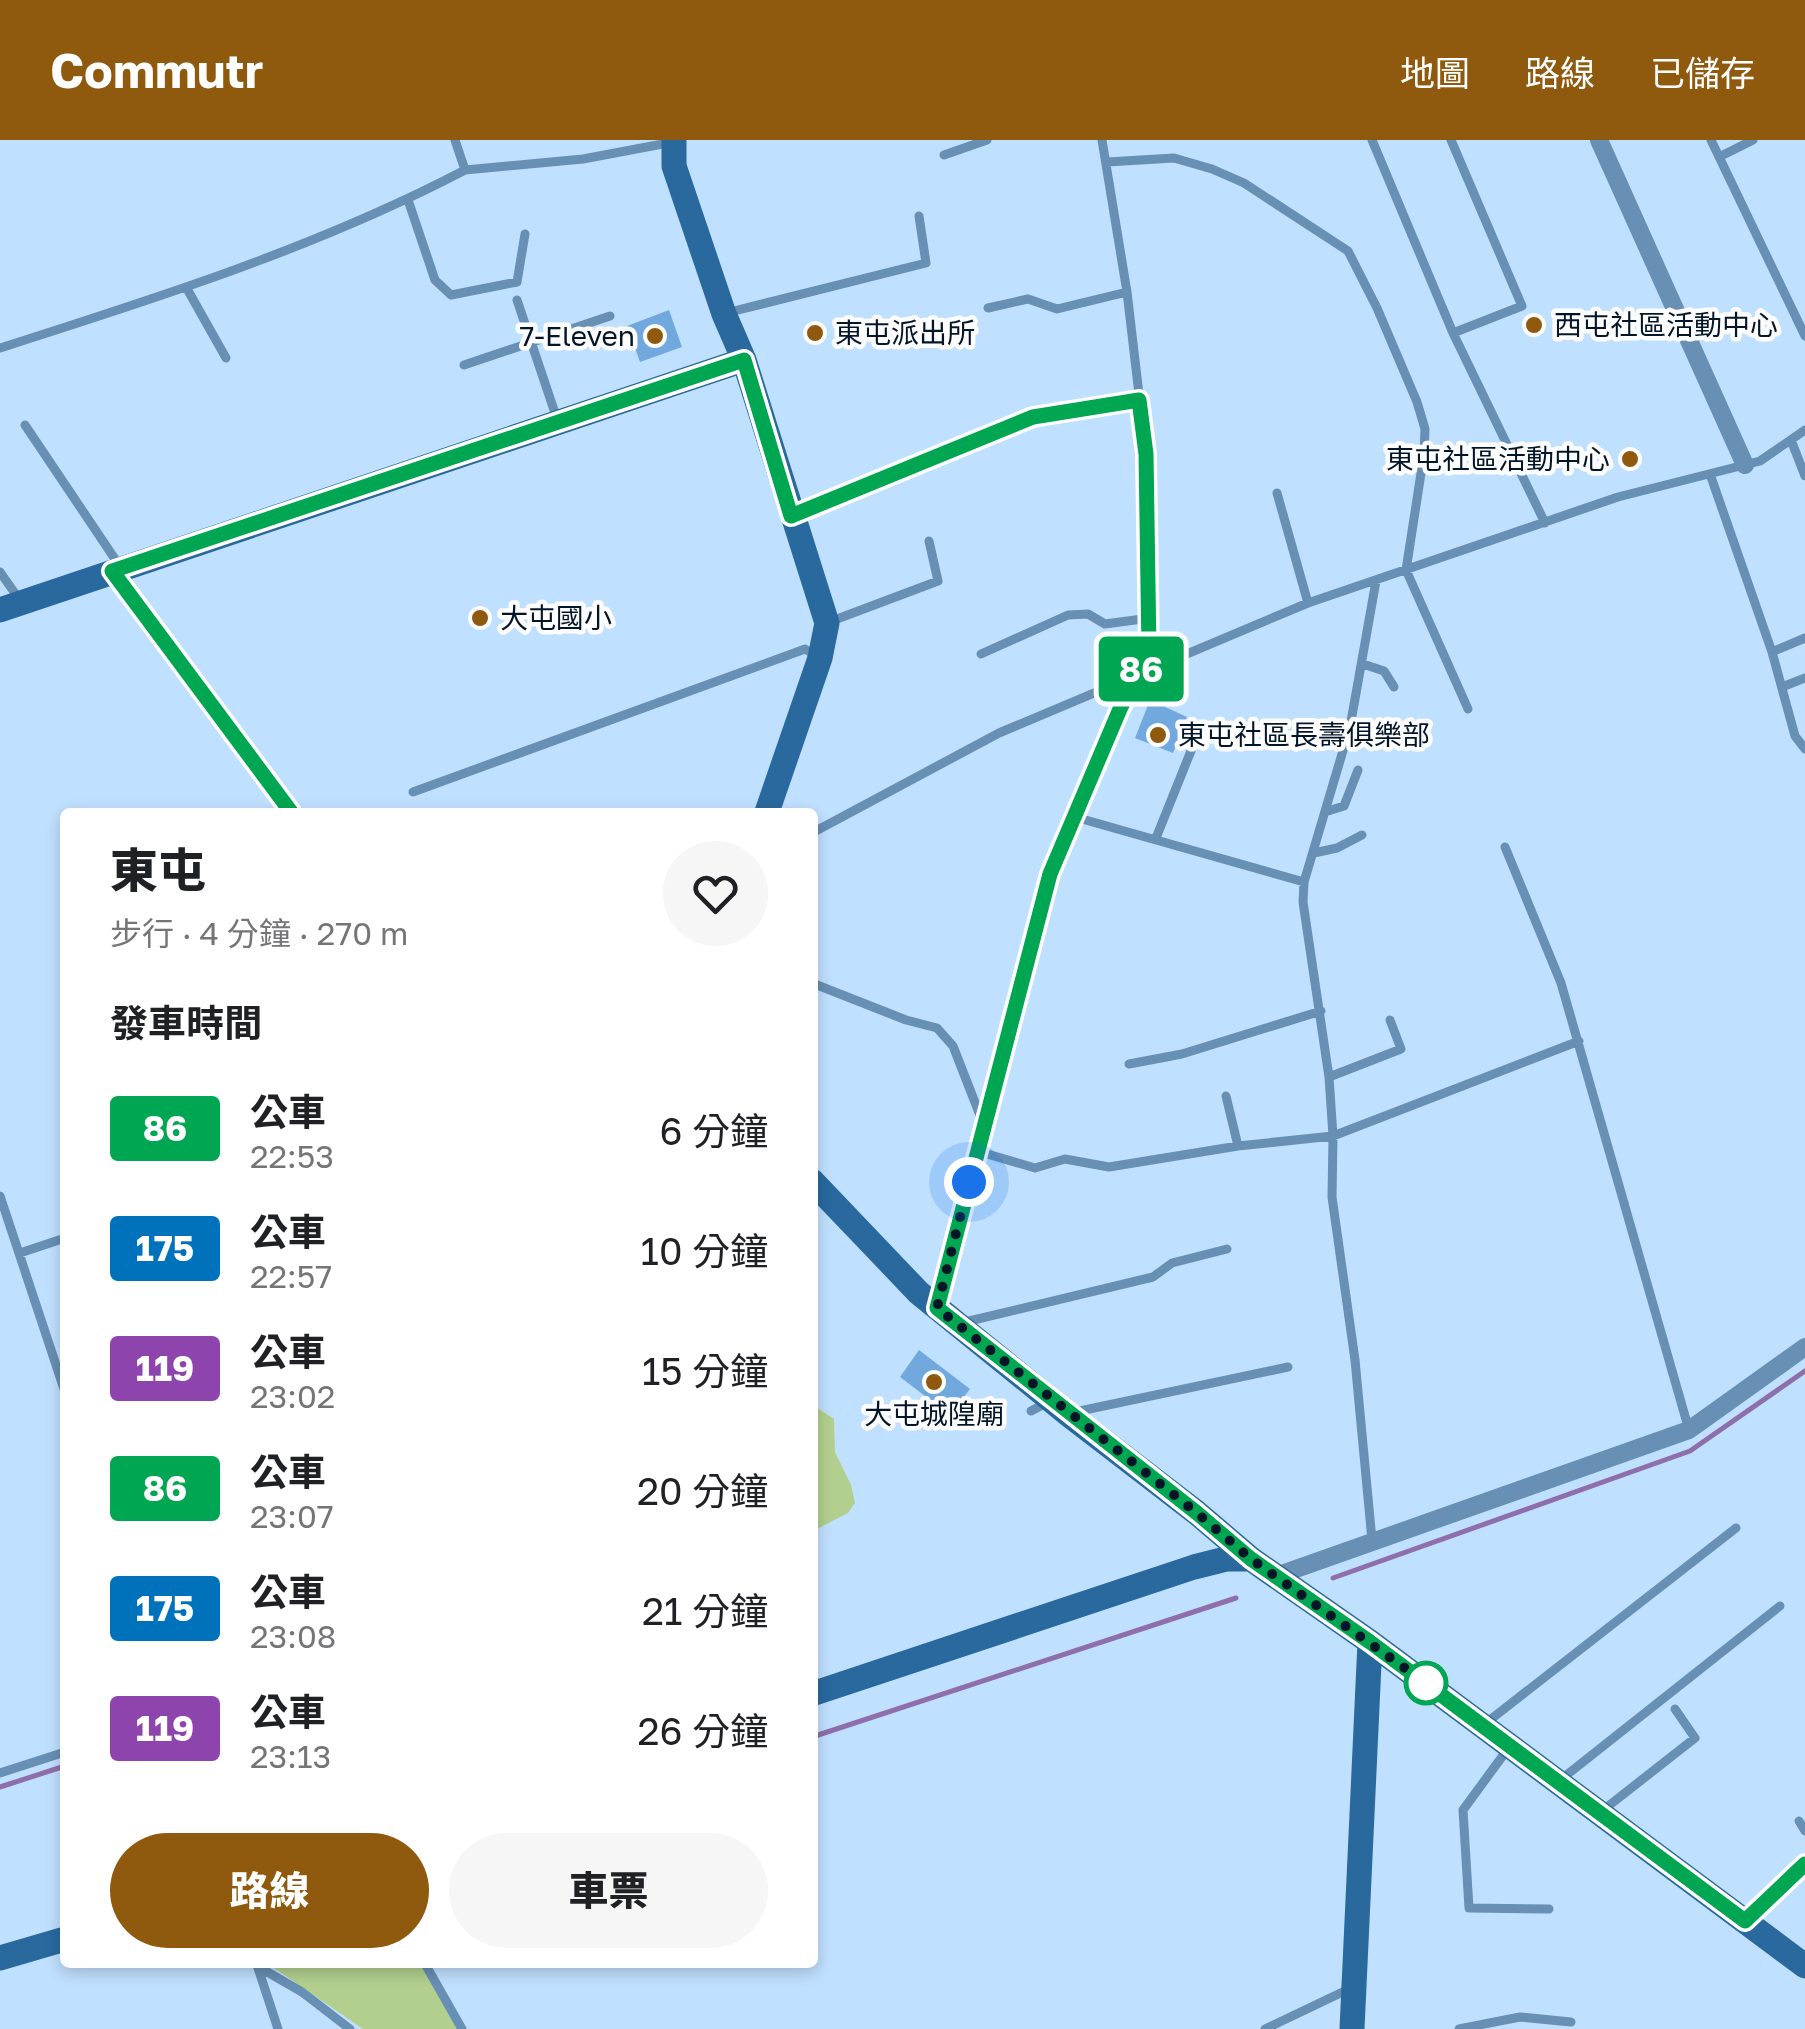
<!DOCTYPE html>
<html lang="zh-TW">
<head>
<meta charset="utf-8">
<style>
	:root { --surface:#fff; --page:#f6f6f6; --text:#202124; --muted:#757577; --accent:#8f590e }
	body { margin:0; font-family:"Golos Text","Noto Sans TC",sans-serif; background:var(--page); color:var(--text); height:100vh; display:flex; flex-direction:column; font-size:38px; white-space:nowrap }
	* { box-sizing:border-box; margin:0 }
	p { font-size:32px; color:var(--muted) }
	.icon { flex:none; width:55px; height:55px; fill:none; stroke:currentColor; stroke-width:2; stroke-linecap:round; stroke-linejoin:round }
	.map { position:relative; flex:1; overflow:hidden }
	.panel { position:absolute; left:60px; top:668px; width:758px; height:1160px; display:flex; flex-direction:column; background:var(--surface); border-radius:10px; box-shadow:0 5px 15px #0003 }
	.panel>* { flex:none }
	.badge { padding:0 20px; border-radius:8px; font-size:35px; line-height:65px }
	.you { position:absolute; width:50px; height:50px; margin:-25px; border:8px solid #fff; border-radius:50%; background:#1a73e8; box-shadow:0 0 0 15px #1a73e833 }
	.map>.badge { position:absolute; translate:-50% -50%; box-shadow:0 0 0 5px #fff }
	h2 { padding:0 50px; font-size:38px; line-height:90px }
	.round { display:grid; place-items:center; flex:none; width:105px; height:105px; border-radius:52px; background:var(--page) }
	.headline { display:flex; align-items:center; justify-content:space-between; height:170px; padding:0 50px }
	h1 { font-size:48px; font-weight:800; line-height:75px }
	.cta { display:flex; gap:20px; margin-top:auto; padding:20px 50px }
	.cta a { flex:1; height:115px; border-radius:60px; background:var(--accent); color:#fff; font-size:40px; font-weight:800; line-height:115px; text-align:center }
	.cta a+a { background:var(--page); color:var(--text) }
	ul { padding:0; list-style:none }
	li { display:flex; align-items:center; gap:30px; height:120px; padding:0 50px }
	li div { flex:1 }
	li b { display:block; font-size:38px }
	li em { font-style:normal }
	li .badge { min-width:110px; font-weight:700; text-align:center }
	header { display:flex; align-items:center; gap:60px; box-sizing:border-box; height:140px; padding:0 50px; background:var(--accent); color:#fff }
	header strong { font-size:48px }
	nav { display:flex; gap:55px; margin-inline-start:auto; font-size:35px }
	.map>svg:first-child { display:block }
	.green { fill:#b2cf8e }
	.lines { fill:none; stroke-linecap:round; stroke-linejoin:round }
	.stream { stroke:#8e6fac; stroke-width:5 }
	.building { fill:#71a9de }
	.lane { stroke:#688fb4; stroke-width:9 }
	.street { stroke:#688fb4; stroke-width:18 }
	.secondary { stroke:#29699e; stroke-width:25 }
	.line-casing { stroke:#fff; stroke-width:22 }
	.line { stroke:#00a651; stroke-width:15 }
	.walk { stroke:#031629; stroke-width:10; stroke-dasharray:0 18 }
	.poi-dot { fill:#8f590e; stroke:#fdfdfd; stroke-width:4 }
	.stop-dot { fill:#fff; stroke:#00a651; stroke-width:5 }
	.labels { text-anchor:middle; stroke-width:9; stroke-linejoin:round; paint-order:stroke }
	.poi-label { font-size:28px; fill:#031629; stroke:#fdfdfd; text-anchor:start }
</style>
</head>
<body>
<header>
<strong>Commutr</strong>
<nav><a>地圖</a><a>路線</a><a>已儲存</a></nav>
</header>
<div class="map">
<svg width="1805" height="1889" viewBox="0 0 1805 1889">
	<rect width="100%" height="100%" fill="#c0e0ff"/>
	<!-- green -->
	<path class="green" d="M813,1265L834,1279L835,1312L851,1345L855,1363L848,1373L813,1391Z
		M267,1823H420L460,1889H363Z"/>
	<g class="lines">
		<!-- stream -->
		<path class="stream" d="M1333,1438L1690,1311L1805,1231
			M812,1597L1236,1458
			M0,1647L65,1626"/>
	</g>
	<!-- building -->
	<path class="building" d="M669,170L682,207L640,222L627,186Z
		M1150,560L1187,577L1173,613L1135,598Z
		M919,1210L970,1249L950,1275L900,1237Z"/>
	<g class="lines">
		<!-- lane -->
		<path class="lane" d="M455,0L465,30L583,19L673,2
			M1372,0L1453,193L1545,383
			M1451,0L1522,166L1453,193
			M1711,0L1805,196
			M944,15L987,0
			M1719,17L1753,0
			M1107,22L1174,18L1212,29L1244,43L1348,111L1377,168L1417,262L1425,289L1424,314L1406,430L1468,569
			M408,60L435,140L451,155L517,142L525,94
			M186,147L226,218
			M517,160L557,279
			M988,168L1028,159L1057,169L1127,152
			M726,173L926,123L919,76
			M0,208C157,158 318,107 465,30
			M464,225L610,176
			M25,285L121,428
			M1791,300L1805,336
			M1710,334L1772,512L1795,596L1805,609
			M1277,353L1308,463
			M794,375L1033,277L1139,260
			M0,432L19,459
			M114,434L291,672
			M829,482L938,441L929,401
			M1772,512L1805,498
			M981,514L1068,475L1088,474L1105,484L1150,478
			M1363,524L1384,531L1394,547
			M1782,547L1805,538
			M413,652L805,509L818,517
			M1328,671L1344,666L1358,630
			M1075,677L1304,742
			M812,693L999,593L1308,463L1618,357L1760,321L1805,290
			M1156,698L1197,596
			M1505,707L1561,843L1689,1290
			M1314,713L1337,708L1362,695
			M812,843L906,880L937,888L953,906L983,983
			M1129,924L1182,914L1321,871
			M1329,937L1401,909L1390,880
			M1226,956L1238,1006
			M977,1011L1035,1028L1065,1019L1109,1027L1238,1006L1333,996L1579,901
			M0,1056L65,1252
			M20,1113L65,1098
			M938,1165L1050,735L1120,569L1149,511L1146,314L1127,152L1102,0
			M965,1182L1153,1137L1172,1123L1227,1109
			M1031,1271L1050,1261
			M1075,1272L1288,1227
			M1372,1400L1355,1220L1332,1057L1333,996L1329,937L1303,762L1304,742L1350,587L1376,441
			M1486,1583L1736,1388
			M1507,1610L1463,1670L1469,1768L1549,1769
			M0,1633L65,1612
			M1559,1641L1780,1466
			M1602,1671L1695,1598L1675,1569
			M1799,1681L1805,1691
			M1747,1779L1805,1724
			M424,1822L462,1889
			M257,1825L278,1889
			M257,1826L302,1852L350,1889
			M1265,1889L1351,1848
			M1459,1889L1520,1877L1571,1882"/>
		<!-- street -->
		<path class="street" d="M1599,0L1745,325
			M1276,1436L1689,1290L1805,1207"/>
		<!-- secondary -->
		<path class="secondary" d="M674,0V26L724,174L744,220L827,483L820,518L767,672
			M0,470L744,220
			M812,1041L919,1153L1068,1274L1197,1373L1251,1419L1370,1502L1805,1826
			M812,1554L1194,1427L1226,1419H1251
			M0,1818L65,1799
			M1352,1889L1370,1502"/>
	</g>
	<g class="lines">
		<defs>
			<path id="line" d="M291,672L112,431L744,220L791,376L1033,277L1139,260L1146,314L1149,511L1120,569L1050,734L937,1168L1197,1373L1251,1419L1370,1502L1745,1781L1805,1724"/>
		</defs>
		<!-- line casing -->
		<use href="#line" class="line-casing"/>
		<!-- line -->
		<use href="#line" class="line"/>
		<!-- walk -->
		<path class="walk" d="M969,1042L937,1168L1197,1373L1251,1419L1430,1546L1426,1543"/>
	</g>
	<!-- markers -->
	<g class="poi-dot">
		<circle cx="1534" cy="185" r="10"/>
		<circle cx="815" cy="193" r="10"/>
		<circle cx="655" cy="196" r="10"/>
		<circle cx="1630" cy="319" r="10"/>
		<circle cx="480" cy="478" r="10"/>
		<circle cx="1158" cy="595" r="10"/>
		<circle cx="934" cy="1242" r="10"/>
	</g>
	<circle class="stop-dot" cx="1426" cy="1543" r="20"/>
	<g class="labels">
		<!-- poi labels -->
		<g class="poi-label">
			<text x="1554" y="195">西屯社區活動中心</text>
			<text x="835" y="203">東屯派出所</text>
			<text x="635" y="206" text-anchor="end">7-Eleven</text>
			<text x="1610" y="329" text-anchor="end">東屯社區活動中心</text>
			<text x="500" y="488">大屯國小</text>
			<text x="1178" y="605">東屯社區長壽俱樂部</text>
			<text x="934" y="1284" text-anchor="middle">大屯城隍廟</text>
		</g>
	</g>
</svg>
<div class="you" style="left:969px;top:1042px"></div>
<b class="badge" style="left:1141px;top:529px;background:#00a651;color:#fff">86</b>
<section class="panel">
<div class="headline"><div><h1>東屯</h1><p>步行 · 4 分鐘 · 270 m</p></div><a class="round"><svg class="icon" aria-label="heart" viewBox="0 0 24 24"><path d="M12 20l-8-8c-3-5 5-10 8-4 3-6 11-1 8 4z"/></svg></a></div>
<h2>發車時間</h2>
<ul>
<li><span class="badge" style="background:#00a651;color:#fff">86</span><div><b>公車</b><p>22:53</p></div><em>6 分鐘</em></li>
<li><span class="badge" style="background:#0072bc;color:#fff">175</span><div><b>公車</b><p>22:57</p></div><em>10 分鐘</em></li>
<li><span class="badge" style="background:#8e44ad;color:#fff">119</span><div><b>公車</b><p>23:02</p></div><em>15 分鐘</em></li>
<li><span class="badge" style="background:#00a651;color:#fff">86</span><div><b>公車</b><p>23:07</p></div><em>20 分鐘</em></li>
<li><span class="badge" style="background:#0072bc;color:#fff">175</span><div><b>公車</b><p>23:08</p></div><em>21 分鐘</em></li>
<li><span class="badge" style="background:#8e44ad;color:#fff">119</span><div><b>公車</b><p>23:13</p></div><em>26 分鐘</em></li>
</ul>
<div class="cta"><a>路線</a><a>車票</a></div>
</section>
</div>
</body>
</html>
